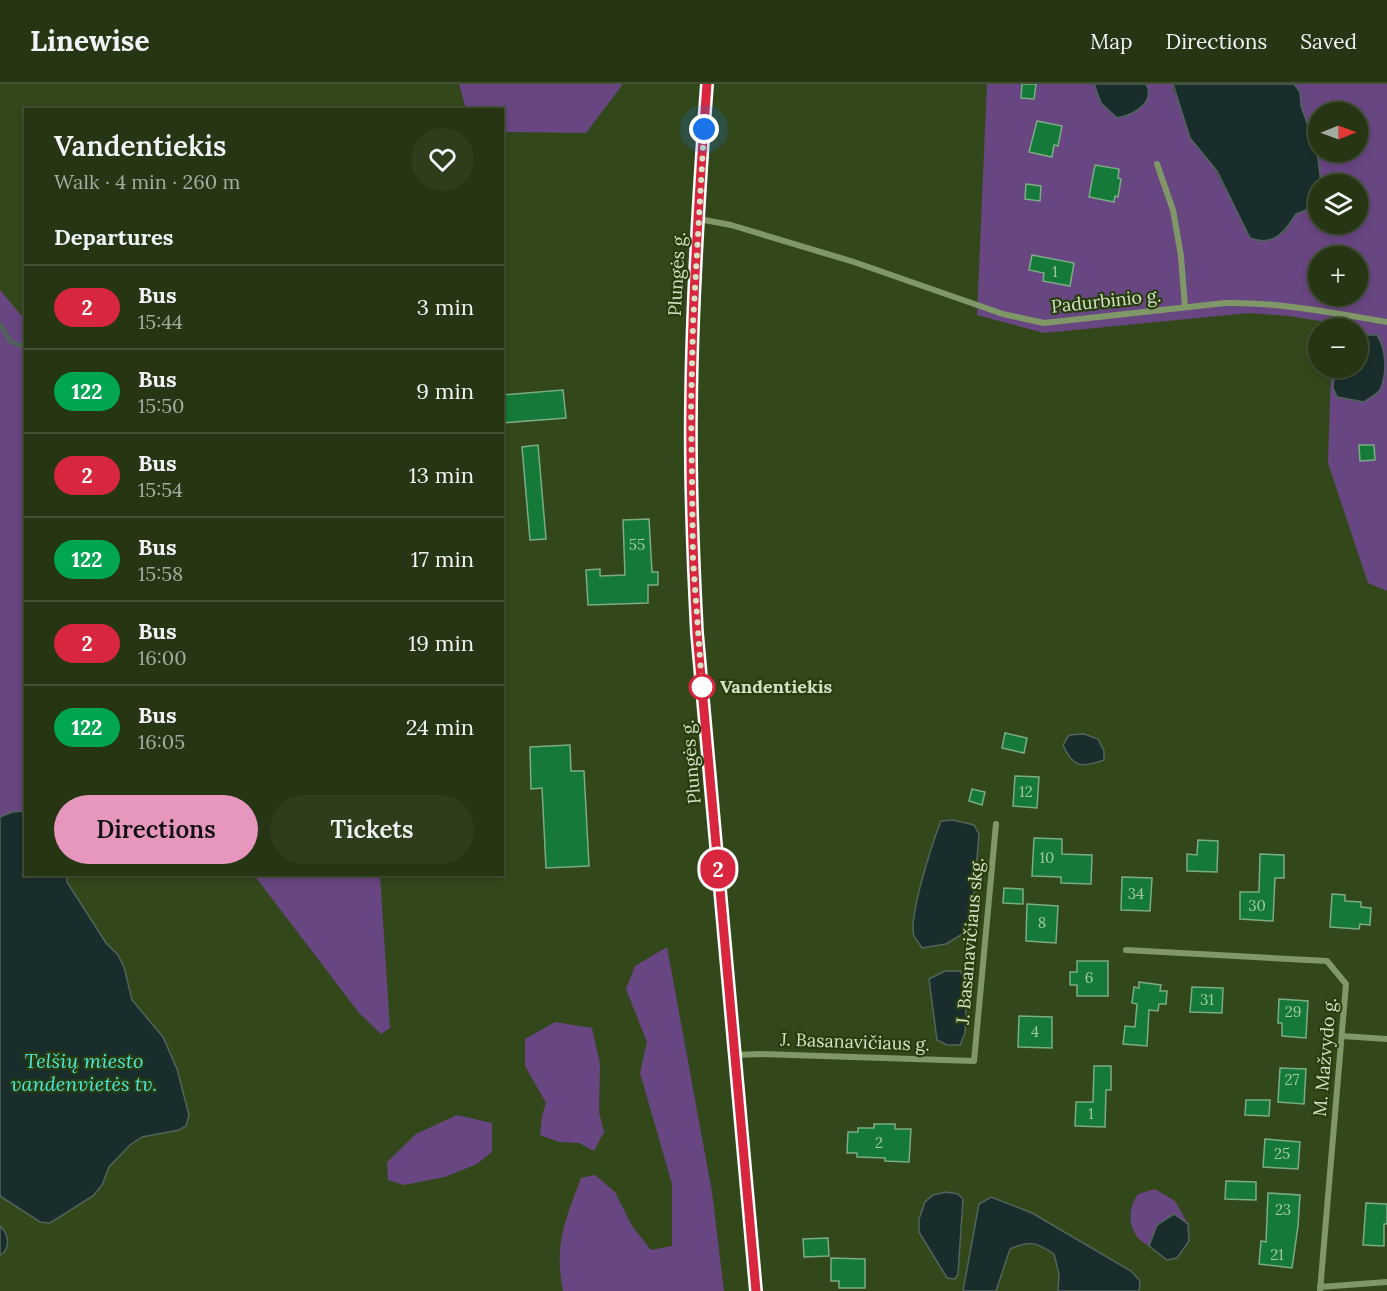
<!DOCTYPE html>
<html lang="en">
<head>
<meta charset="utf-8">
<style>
	:root { --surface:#263614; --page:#2e3e1d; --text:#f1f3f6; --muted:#a4aba0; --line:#425034; --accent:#e797bd }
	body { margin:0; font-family:Lora,serif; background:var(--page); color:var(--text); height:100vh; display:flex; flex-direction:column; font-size:22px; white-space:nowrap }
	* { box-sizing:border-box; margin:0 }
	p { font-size:20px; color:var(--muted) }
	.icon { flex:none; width:33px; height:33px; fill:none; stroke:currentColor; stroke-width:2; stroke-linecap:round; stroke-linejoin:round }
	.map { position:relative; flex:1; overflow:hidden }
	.details { position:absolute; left:24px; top:24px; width:480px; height:768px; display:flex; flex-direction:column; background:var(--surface); border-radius:0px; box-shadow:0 3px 9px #0003,0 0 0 2px var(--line) }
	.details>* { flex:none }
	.badge { padding:0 12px; border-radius:20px; font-size:21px; line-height:39px }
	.needle { width:39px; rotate:89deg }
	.controls { position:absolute; left:1308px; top:18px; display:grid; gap:12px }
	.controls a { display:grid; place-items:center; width:60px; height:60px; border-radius:50%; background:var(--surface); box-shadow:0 3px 9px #0003,0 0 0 2px var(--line); font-size:30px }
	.you { position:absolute; width:30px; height:30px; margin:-15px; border:4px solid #fff; border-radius:50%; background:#1a73e8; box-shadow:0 0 0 9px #1a73e833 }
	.map>.badge { position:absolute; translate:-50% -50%; box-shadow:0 0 0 3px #fff }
	h2 { padding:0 30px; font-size:22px; line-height:54px }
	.round { display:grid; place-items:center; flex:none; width:63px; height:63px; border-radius:32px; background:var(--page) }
	.headline { display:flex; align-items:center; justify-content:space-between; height:102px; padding:0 30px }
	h1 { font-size:28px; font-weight:600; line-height:45px }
	.primary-button { display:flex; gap:12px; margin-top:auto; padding:12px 30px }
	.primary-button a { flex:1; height:69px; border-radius:36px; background:var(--accent); color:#111; font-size:24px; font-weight:600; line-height:69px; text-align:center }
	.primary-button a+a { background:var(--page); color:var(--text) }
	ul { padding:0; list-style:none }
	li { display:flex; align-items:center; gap:18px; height:84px; padding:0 30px; border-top:2px solid var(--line) }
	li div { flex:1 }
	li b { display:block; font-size:22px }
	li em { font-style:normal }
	li .badge { min-width:66px; font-weight:700; text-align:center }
	header { display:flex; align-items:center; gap:36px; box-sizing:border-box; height:84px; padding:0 30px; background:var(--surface); border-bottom:2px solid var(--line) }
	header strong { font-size:28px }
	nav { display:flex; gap:33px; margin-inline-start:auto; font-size:21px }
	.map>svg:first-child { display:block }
	.green { fill:#684681; fill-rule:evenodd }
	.water { fill:#192e2c; stroke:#51645b; stroke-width:1.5 }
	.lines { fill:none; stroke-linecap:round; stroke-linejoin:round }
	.stream { stroke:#51645b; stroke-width:4.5 }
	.building { fill:#147939; stroke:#7cab85; stroke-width:1.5 }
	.street { stroke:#809868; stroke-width:6 }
	.secondary { stroke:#809868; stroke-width:12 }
	.line-casing { stroke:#fff; stroke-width:14 }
	.line { stroke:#d7263d; stroke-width:9 }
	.walk { stroke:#d4e2c8; stroke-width:6; stroke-dasharray:0 10.8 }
	.stop-dot { fill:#fff; stroke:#d7263d; stroke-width:3 }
	.labels { text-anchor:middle; stroke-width:4.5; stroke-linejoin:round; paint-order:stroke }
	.number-label { font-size:15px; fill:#a4c8a4 }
	.street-label { font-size:18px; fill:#d4e2c8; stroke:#283d0e }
	.stop-label { font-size:18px; font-weight:bold; fill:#d4e2c8; stroke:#283d0e; text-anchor:start }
	.water-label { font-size:20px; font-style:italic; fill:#48e6de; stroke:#283d0e }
</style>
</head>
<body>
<header>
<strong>Linewise</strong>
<nav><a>Map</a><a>Directions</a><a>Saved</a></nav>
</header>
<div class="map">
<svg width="1387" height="1207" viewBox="0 0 1387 1207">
	<rect width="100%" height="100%" fill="#32481a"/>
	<!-- green -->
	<path class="green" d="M459,0H623L586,49L503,48L502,26L466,25Z
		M987,0H1173V6L1225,105L1285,148L1296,130L1310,125L1318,114V140H1358V100H1321L1317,66L1301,22L1300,8L1294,0H1387V507L1368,499L1328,379L1331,284H1358V244H1332V239L1289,232L1249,229L1044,249L977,231ZM1318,28H1358V68H1318ZM1318,172H1358V212H1318Z
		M0,206L26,237L25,727L12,728L0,733Z
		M254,791H380L390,944L381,950L359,929Z
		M667,863L712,1108L724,1207H563C554,1160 565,1137 581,1094L595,1091L615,1108L632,1142L651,1166L672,1162V1100L640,989L647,958L626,905L635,882Z
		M555,938L592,944L600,980L599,1028L604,1048L594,1067L579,1059L559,1058L540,1051L542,1032L546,1019L525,982V955Z
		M457,1031L492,1039V1068L477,1080L445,1093L404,1101L388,1096L387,1078L416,1050Z
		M1155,1105L1175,1117L1188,1140L1174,1130L1157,1141L1149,1162C1128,1153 1126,1126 1138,1110Z"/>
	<!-- water -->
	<path class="water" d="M1094,0H1146C1156,18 1134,31 1117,34L1101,19Z
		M1173,0H1294L1300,8L1301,22L1317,66L1321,100H1318C1318,120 1314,124 1296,130C1285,148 1274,163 1250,154L1217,87L1190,54Z
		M1365,251H1377C1387,266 1387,291 1380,306C1376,311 1369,314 1364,318L1337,313L1333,304L1335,284H1358V252Z
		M1084,650L1098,655L1104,667V676C1082,684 1073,684 1063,661L1069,651Z
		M25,727L26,790L67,791V798L106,859L118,871L124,883L132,916L163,953L177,985L189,1031L186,1042L179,1046L142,1053L130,1061L109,1083L102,1101L93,1112L50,1139L40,1138L0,1112V733L12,728Z
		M953,736L974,741L979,750L971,845L946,860L922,864C920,860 916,856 914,852C908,833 933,757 941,737Z
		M945,887H960L967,897L965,949L960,961H947L937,956L929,895Z
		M946,1108L958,1110L963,1115L958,1190L955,1195L947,1194L919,1148V1135L925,1118L933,1111Z
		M991,1113L1032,1129L1131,1187L1140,1197L1139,1207H1058L1059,1190L1054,1170C1036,1158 1030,1156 1010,1165L996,1207H963L979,1120Z
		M1174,1130L1188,1140L1189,1157L1177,1174L1167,1176L1149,1162L1157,1141Z
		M0,1142C9,1150 11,1165 0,1171Z"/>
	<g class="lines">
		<!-- stream -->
		<path class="stream" d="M0,240L10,257L26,264"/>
	</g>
	<!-- building -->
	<path class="building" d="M1022,0H1036L1034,15L1021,14Z
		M1037,37L1062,42L1058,62L1054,61L1052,73L1029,68Z
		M1095,81L1119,85L1118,94L1121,95L1118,113L1115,112L1114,118L1089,113Z
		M1026,100L1041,102L1040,117L1025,115Z
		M1032,171L1074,179L1070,202L1043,197L1044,189L1029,186Z
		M563,306L566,334L502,339V311Z
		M538,361L546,455L530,456L522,363Z
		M1359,361H1374L1375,376L1360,377Z
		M649,435L652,488H658V501H648V519L588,521L586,486L600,485V492L625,491L623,436Z
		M1005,649L1027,654L1024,669L1002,664Z
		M570,661L571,687H584L589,782L546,784L542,704L531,705L530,663Z
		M1015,692L1039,693L1037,724L1013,722Z
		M972,705L985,708L982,721L969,717Z
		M1034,754L1062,755V770L1092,771L1091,800L1061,799V793L1032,792Z
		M1198,756L1218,757L1217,788L1187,787V770L1197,771Z
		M1260,770L1284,771V794H1275L1273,837L1240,835V808H1259Z
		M1122,793L1152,794L1150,827L1121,826Z
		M1004,804L1023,805V820L1003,819Z
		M1332,810L1345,811V817L1361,818V823L1371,824L1370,841L1360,840L1359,845L1330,843Z
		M1027,820L1058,822L1056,859L1026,857Z
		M1077,877H1108V912H1077V901H1070V888H1077Z
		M1139,898L1161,901L1160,907H1167L1166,920H1159L1158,927L1149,926L1147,962L1123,960L1125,942L1135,943L1137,920L1132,919L1134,903L1139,904Z
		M1192,903L1223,904L1222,929L1190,928Z
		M1279,915L1308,917L1306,954L1282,952V939H1278Z
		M1019,932L1052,933V964L1018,963Z
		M1094,982H1111V1006H1106L1105,1043L1075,1042L1076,1018H1093Z
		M1280,984L1306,985L1304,1020L1278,1018Z
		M1246,1016H1270L1269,1032L1245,1031Z
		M874,1040H895V1045H911L909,1078L885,1077V1074L857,1073V1069H847L848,1048H858V1044H874Z
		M1265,1055L1300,1058L1298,1085L1263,1083Z
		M1226,1097L1256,1098V1116L1225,1115Z
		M1268,1109L1300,1111L1298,1142L1292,1184L1259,1180L1261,1157L1266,1158Z
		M1366,1119L1387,1120V1140H1384V1162L1363,1161Z
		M828,1154L829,1172L804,1173L803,1155Z
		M831,1174L865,1175V1204H839V1197H831Z"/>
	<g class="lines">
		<!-- street -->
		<path class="street" d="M1157,80L1173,126L1181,172L1185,223
			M699,135L731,141L854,178L1003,230L1044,239L1225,219C1280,218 1333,229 1387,238
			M1126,866L1327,877L1346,900L1320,1207
			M1342,952L1387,955
			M735,971L760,970L974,977L996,740
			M1320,1203L1387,1198"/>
		<!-- secondary -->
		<path class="secondary" d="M707,0C700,107 693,215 691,322C689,398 693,474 697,549L756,1207"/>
	</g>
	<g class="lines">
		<defs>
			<path id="line" d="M707,0C699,107 692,215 691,322C690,398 693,474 697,549L756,1207"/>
		</defs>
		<!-- line casing -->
		<use href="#line" class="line-casing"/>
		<!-- line -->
		<use href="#line" class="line"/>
		<!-- walk -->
		<path class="walk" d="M702,603L693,475L691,325L693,240L704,45"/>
	</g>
	<!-- markers -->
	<circle class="stop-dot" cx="702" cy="603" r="12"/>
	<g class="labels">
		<!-- number labels -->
		<g class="number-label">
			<text x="1055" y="193">1</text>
			<text x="637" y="466">55</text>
			<text x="1026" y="713">12</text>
			<text x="1047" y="779">10</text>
			<text x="1136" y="815">34</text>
			<text x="1257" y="827">30</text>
			<text x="1042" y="844">8</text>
			<text x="1089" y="899">6</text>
			<text x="1207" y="921">31</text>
			<text x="1293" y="933">29</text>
			<text x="1035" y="953">4</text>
			<text x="1292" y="1001">27</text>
			<text x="1091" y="1035">1</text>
			<text x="879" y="1064">2</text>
			<text x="1282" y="1075">25</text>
			<text x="1283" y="1131">23</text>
			<text x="1277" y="1176">21</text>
		</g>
		<!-- street labels -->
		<g class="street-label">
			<text transform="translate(677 190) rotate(-87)" y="6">Plungės g.</text>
			<text transform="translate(1106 217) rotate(-6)" y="6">Padurbinio g.</text>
			<text transform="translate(691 678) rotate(-95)" y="6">Plungės g.</text>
			<text transform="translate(970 857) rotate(-85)" y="6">J. Basanavičiaus skg.</text>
			<text transform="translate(855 958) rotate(2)" y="6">J. Basanavičiaus g.</text>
			<text transform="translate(1325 973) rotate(-85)" y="6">M. Mažvydo g.</text>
		</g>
		<!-- stop labels -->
		<g class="stop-label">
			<text x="720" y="609">Vandentiekis</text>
		</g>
		<!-- water labels -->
		<g class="water-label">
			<text x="84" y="984">Telšių miesto<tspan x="84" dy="23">vandenvietės tv.</tspan></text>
		</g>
	</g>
</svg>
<div class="controls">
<a><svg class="needle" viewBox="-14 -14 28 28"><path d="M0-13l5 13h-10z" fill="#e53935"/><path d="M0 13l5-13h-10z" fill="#a4aba0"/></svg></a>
<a><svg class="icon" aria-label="layers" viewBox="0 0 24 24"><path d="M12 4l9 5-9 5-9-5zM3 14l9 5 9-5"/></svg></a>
<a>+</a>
<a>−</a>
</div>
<div class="you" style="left:704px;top:45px"></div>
<b class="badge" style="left:718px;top:785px;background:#d7263d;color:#fff">2</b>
<section class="details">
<div class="headline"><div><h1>Vandentiekis</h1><p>Walk · 4 min · 260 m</p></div><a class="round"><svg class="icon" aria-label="heart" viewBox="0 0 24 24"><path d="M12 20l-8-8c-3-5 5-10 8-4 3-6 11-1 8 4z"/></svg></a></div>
<h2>Departures</h2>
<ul>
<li><span class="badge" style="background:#d7263d;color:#fff">2</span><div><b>Bus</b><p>15:44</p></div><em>3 min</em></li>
<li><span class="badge" style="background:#00a651;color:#fff">122</span><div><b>Bus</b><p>15:50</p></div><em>9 min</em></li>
<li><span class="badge" style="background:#d7263d;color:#fff">2</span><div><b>Bus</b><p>15:54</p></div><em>13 min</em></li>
<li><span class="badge" style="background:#00a651;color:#fff">122</span><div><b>Bus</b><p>15:58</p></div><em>17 min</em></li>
<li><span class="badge" style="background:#d7263d;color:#fff">2</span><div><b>Bus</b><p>16:00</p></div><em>19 min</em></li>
<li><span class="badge" style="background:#00a651;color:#fff">122</span><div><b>Bus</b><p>16:05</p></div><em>24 min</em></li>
</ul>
<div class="primary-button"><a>Directions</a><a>Tickets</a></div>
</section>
</div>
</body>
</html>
